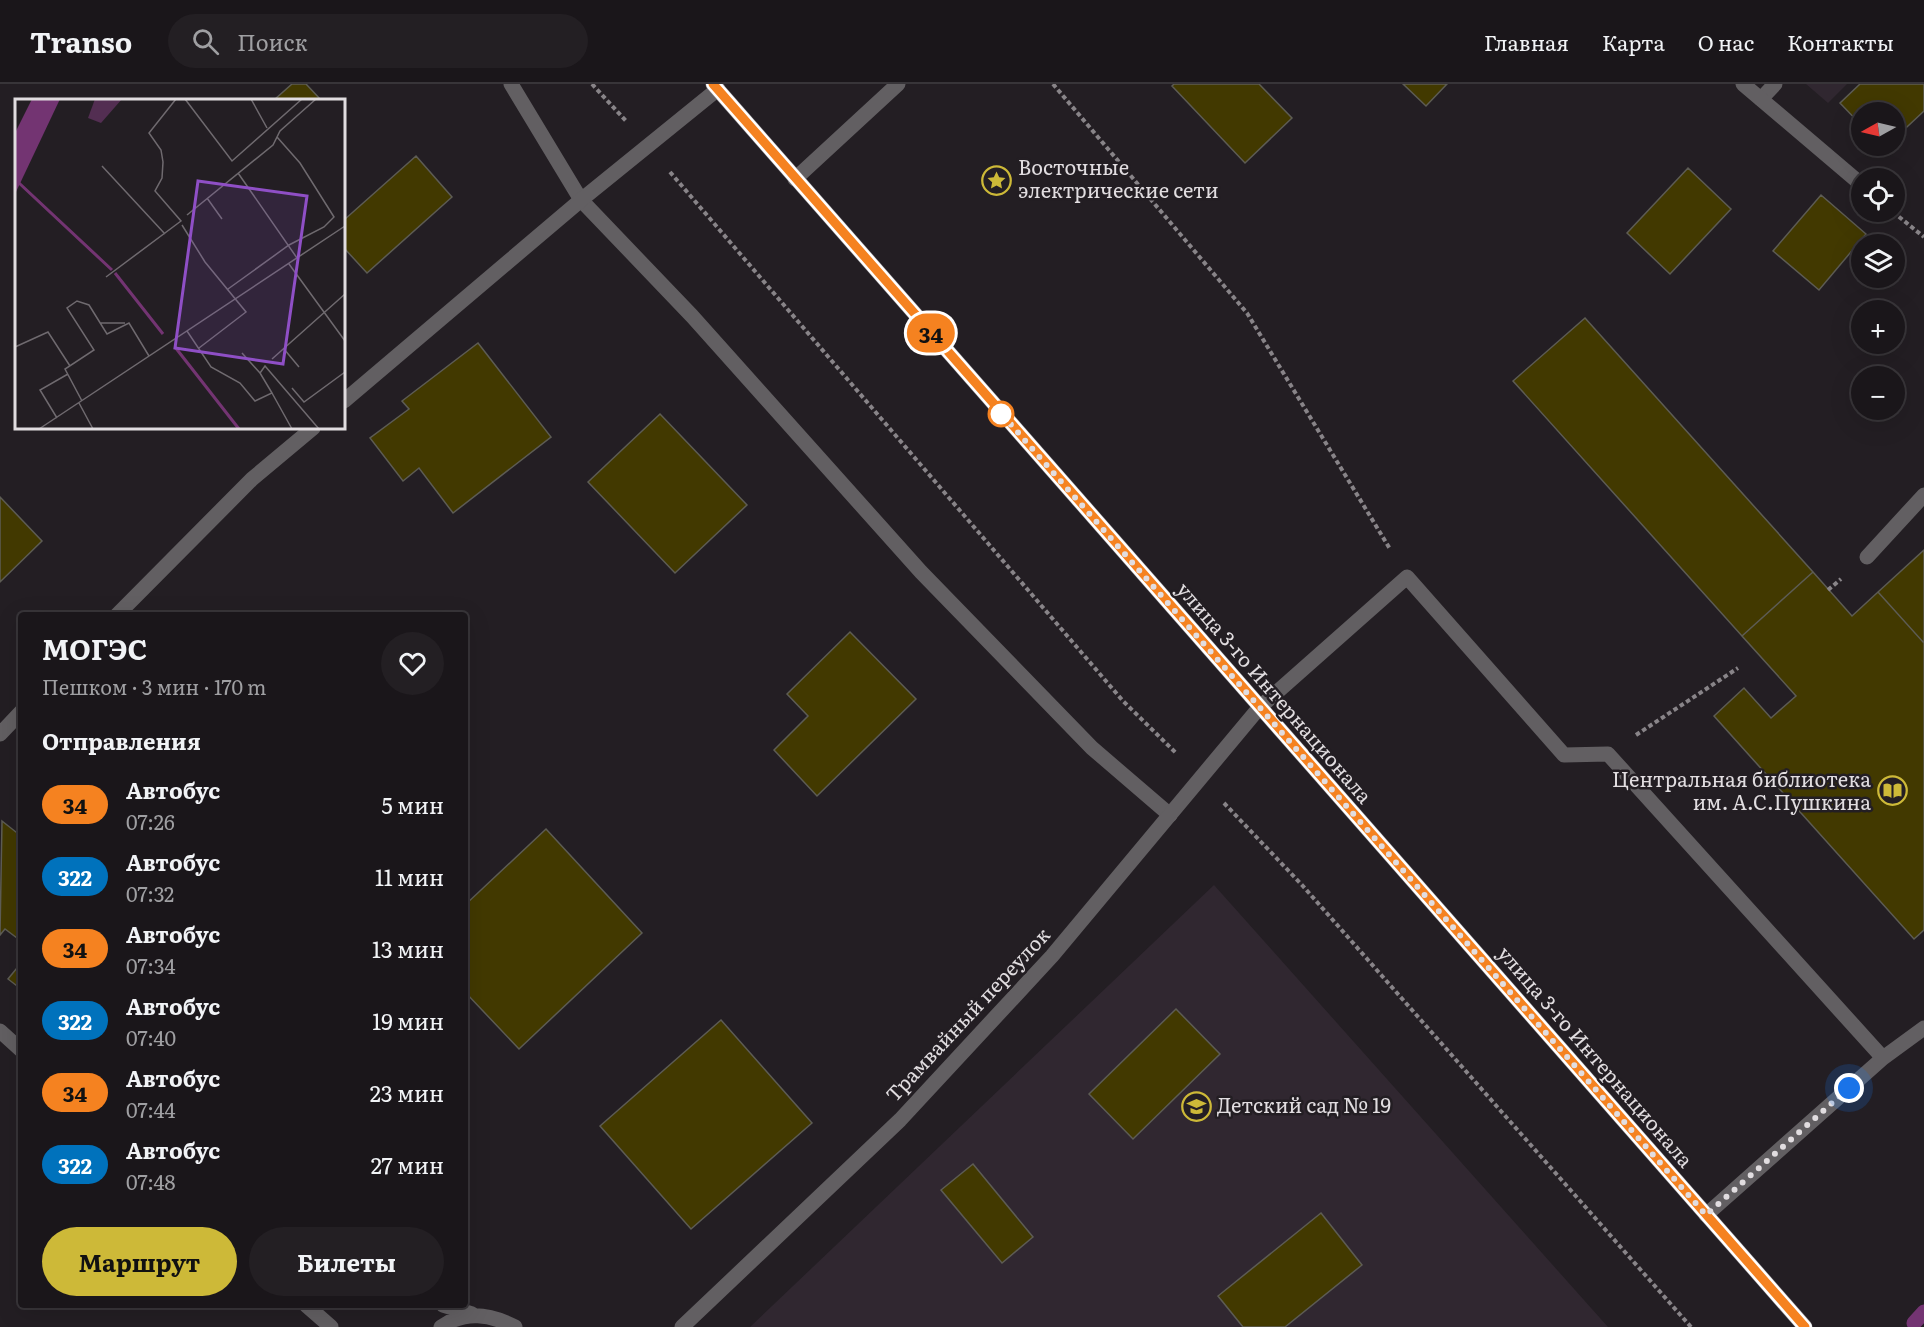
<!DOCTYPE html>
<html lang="ru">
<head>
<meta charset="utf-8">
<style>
	:root { --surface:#1a161a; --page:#231f23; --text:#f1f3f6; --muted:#9f9fa2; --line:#383539; --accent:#cdb938 }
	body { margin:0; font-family:Literata,serif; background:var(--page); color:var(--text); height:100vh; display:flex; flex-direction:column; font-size:22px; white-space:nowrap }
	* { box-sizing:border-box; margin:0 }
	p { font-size:20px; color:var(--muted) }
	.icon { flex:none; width:33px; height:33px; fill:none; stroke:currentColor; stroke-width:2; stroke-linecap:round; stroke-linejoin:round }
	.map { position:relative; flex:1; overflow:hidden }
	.details { position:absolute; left:18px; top:528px; width:450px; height:696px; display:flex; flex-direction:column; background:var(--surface); border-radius:6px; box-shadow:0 6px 24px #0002,0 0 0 2px var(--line) }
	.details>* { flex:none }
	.badge { padding:0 12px; border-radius:20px; font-size:21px; line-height:39px }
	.needle { width:39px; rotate:262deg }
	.tools { position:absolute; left:1851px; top:18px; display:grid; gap:12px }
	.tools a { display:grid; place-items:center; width:54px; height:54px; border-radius:50%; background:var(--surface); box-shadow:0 6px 24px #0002,0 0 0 2px var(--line); font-size:30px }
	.you { position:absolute; width:30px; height:30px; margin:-15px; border:4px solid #fff; border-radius:50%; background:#1a73e8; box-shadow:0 0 0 9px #1a73e833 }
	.map>.badge { position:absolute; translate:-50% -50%; box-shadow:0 0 0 3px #fff }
	h2 { padding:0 24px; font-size:22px; line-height:54px }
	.round { display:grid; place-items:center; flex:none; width:63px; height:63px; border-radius:32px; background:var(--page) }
	.head { display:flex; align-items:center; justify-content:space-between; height:102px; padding:0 24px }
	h1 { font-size:28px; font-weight:700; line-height:45px }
	.cta { display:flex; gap:12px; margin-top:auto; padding:12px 24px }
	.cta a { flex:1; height:69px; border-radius:36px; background:var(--accent); color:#111; font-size:24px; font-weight:700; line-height:69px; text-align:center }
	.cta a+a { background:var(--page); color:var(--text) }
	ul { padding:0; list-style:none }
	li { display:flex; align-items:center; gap:18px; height:72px; padding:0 24px }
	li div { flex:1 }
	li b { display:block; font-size:22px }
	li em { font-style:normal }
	li .badge { min-width:66px; font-weight:700; text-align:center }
	header { display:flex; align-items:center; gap:36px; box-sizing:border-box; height:84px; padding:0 30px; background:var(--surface); border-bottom:2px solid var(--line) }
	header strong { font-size:28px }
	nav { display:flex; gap:33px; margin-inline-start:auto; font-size:21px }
	.search { width:420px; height:54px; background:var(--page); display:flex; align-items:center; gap:15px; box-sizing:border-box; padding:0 21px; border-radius:33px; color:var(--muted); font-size:22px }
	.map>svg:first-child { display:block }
	.built { fill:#302730 }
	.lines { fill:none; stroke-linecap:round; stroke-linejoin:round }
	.stream { stroke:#733472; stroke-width:15 }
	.building { fill:#423900; stroke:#5d5c54; stroke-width:1.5 }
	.path { stroke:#888488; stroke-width:4; stroke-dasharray:4.5 3; stroke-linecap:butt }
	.service { stroke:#625f62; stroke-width:15 }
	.minor { stroke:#625f62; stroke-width:15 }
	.tertiary { stroke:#625f62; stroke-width:15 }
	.secondary { stroke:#878387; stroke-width:15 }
	.line-casing { stroke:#fff; stroke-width:14 }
	.line { stroke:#f58220; stroke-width:9 }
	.walk { stroke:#e1dde0; stroke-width:6; stroke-dasharray:0 10.8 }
	.stop-dot { fill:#fff; stroke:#f58220; stroke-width:3 }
	.labels { text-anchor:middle; stroke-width:5; stroke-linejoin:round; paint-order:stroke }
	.poi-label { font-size:20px; fill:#e1dde0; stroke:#231e23; text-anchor:start }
	.street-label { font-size:20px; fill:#e1dde0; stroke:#231e23 }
	.inset-river { fill:none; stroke:#733472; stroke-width:3 }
	.inset-road { fill:none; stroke:#6f6a6f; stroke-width:1.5 }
	.view { fill:#8f4fc6; fill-opacity:0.15; stroke:#8f4fc6; stroke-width:3 }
	.inset-edge { fill:none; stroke:#e1dde0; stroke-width:3 }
</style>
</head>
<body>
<header>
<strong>Transo</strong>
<div class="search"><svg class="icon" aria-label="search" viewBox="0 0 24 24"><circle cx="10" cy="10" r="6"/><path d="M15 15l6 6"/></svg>Поиск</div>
<nav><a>Главная</a><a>Карта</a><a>О нас</a><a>Контакты</a></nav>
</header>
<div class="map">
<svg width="1924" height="1243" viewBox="0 0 1924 1243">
	<rect width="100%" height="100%" fill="#231e23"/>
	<!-- built -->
	<path class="built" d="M1806,0H1847L1828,19Z
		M1214,801L1608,1243H750Z"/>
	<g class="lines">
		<!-- stream -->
		<path class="stream" d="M1914,1239L1924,1228"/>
	</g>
	<!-- building -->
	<path class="building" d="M292,0H306L321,16H274Z
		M1174,0H1259L1292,34L1245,79L1172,2Z
		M1403,0H1447L1426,22Z
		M1860,0H1924V27L1894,55V28H1862V42L1840,19Z
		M416,72L452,113L367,189L344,164V136Z
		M1688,84L1731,125L1670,190L1627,149Z
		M1821,111L1866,150L1819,206L1773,167Z
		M1585,234L1813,488L1742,552L1513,297Z
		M478,259L551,353L453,429L419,384L403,397L370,354L409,325L402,317Z
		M660,330L747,421L675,489L588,398Z
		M0,413L42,457L0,498Z
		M1924,466V559L1878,508Z
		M1813,488L1852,532L1878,508L1924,559V846L1914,855L1714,632L1744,604L1771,634L1796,612L1742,552Z
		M850,548L916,615L817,712L774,666L808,632L787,610Z
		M2,737L21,752V857L5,845L0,851Z
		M546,745L642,849L519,965L465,908V821Z
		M21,879V905L8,895Z
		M1176,925L1220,970L1133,1055L1089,1010Z
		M721,936L812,1039L691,1145L600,1042Z
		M973,1080L1033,1153L1002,1179L941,1106Z
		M1321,1129L1362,1181L1285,1243H1243L1218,1212Z"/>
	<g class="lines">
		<!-- path -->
		<path class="path" d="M592,0L626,37
			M1053,0L1247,229L1390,465
			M670,88L1123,617L1177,670
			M1893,128L1924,153
			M1828,506L1841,495
			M1636,651L1738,584
			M1224,719L1302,801L1691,1243"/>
		<!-- service -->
		<path class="service" d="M511,0L581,116L692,232L921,488L1092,664L1170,731
			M1761,15L1775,0
			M1867,473L1924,411
			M1259,624L1407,493L1564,671L1608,670L1883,974
			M1706,1131L1883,974L1924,944"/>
		<!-- minor -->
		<path class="minor" d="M1743,0L1862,101
			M344,317L581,116L718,5
			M117,531L252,395L313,344
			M0,650L21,628
			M0,947L21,966
			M306,1221L331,1243
			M443,1221L472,1230
			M441,1243C465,1226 490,1230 515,1243
			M682,1243L900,1036L1052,872L1259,624"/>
		<!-- tertiary -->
		<path class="tertiary" d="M795,95L898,0"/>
		<!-- secondary -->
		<path class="secondary" d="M713,0L1805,1243"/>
	</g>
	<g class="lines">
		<defs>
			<path id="line" d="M713,0L1805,1243"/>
		</defs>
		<!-- line casing -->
		<use href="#line" class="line-casing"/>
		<!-- line -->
		<use href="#line" class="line"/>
		<!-- walk -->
		<path class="walk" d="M1001,330L999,327L1706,1131L1849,1004"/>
	</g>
	<!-- icons -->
	<defs>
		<symbol id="sight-ring" viewBox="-11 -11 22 22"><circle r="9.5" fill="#231e23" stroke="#cdb938" stroke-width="1.5"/><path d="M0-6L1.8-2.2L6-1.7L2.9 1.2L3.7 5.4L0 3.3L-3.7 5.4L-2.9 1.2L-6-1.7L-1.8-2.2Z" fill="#cdb938"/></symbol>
		<symbol id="library-ring" viewBox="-11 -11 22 22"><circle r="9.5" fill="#231e23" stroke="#cdb938" stroke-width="1.5"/><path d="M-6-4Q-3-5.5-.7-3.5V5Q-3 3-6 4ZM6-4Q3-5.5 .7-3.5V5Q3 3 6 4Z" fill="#cdb938"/></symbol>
		<symbol id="school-ring" viewBox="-11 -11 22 22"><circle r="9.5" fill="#231e23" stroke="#cdb938" stroke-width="1.5"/><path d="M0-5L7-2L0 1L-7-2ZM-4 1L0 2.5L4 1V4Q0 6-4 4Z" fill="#cdb938"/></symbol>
	</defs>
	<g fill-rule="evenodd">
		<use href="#sight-ring" x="980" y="80" width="33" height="33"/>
		<use href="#library-ring" x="1876" y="690" width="33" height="33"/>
		<use href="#school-ring" x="1180" y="1006" width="33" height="33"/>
	</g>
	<!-- markers -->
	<circle class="stop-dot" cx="1001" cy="330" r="12"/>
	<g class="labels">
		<!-- poi labels -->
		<g class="poi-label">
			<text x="1018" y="91">Восточные<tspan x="1018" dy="23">электрические сети</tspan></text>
			<text x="1871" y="703" text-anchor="end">Центральная библиотека<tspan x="1871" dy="23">им. А.С.Пушкина</tspan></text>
			<text x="1217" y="1029">Детский сад № 19</text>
		</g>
		<!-- street labels -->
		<g class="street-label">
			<text transform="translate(1274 609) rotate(49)" y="7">улица 3-го Интернационала</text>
			<text transform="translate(968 931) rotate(-47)" y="7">Трамвайный переулок</text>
			<text transform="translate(1595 973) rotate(49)" y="7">улица 3-го Интернационала</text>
		</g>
	</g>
	<!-- overview -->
	<g transform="translate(15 15)">
		<rect width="330" height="330" fill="#231e23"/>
		<path d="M80,0H107L86,24L73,19Z" fill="#532e52"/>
		<path d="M17,0H45L0,95V34Z" fill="#733472"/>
		<path class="inset-river" d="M4,84L97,171M100,174L148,235M160,248L224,330"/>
		<path class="inset-road" d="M170,0L217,62L287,0M236,0L252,29M87,67L150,135M223,74L282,159M192,99L207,120M172,116L258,46L265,32L301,0M167,126L190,163L231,213L184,249M274,165L330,242M91,178L166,122L140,92L147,79L148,63L146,51L134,34L161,0M213,190L274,146L309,128L319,118L285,64L262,38M85,224H110M172,232L196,268L225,284L240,302L257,294L245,274L250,267L304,330M0,248L33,233L55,267M269,250L284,268M227,254L245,274M257,260L330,195M277,289L289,303L330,273M257,294L277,330M67,302L50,270L79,251L52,209L62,202L74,206L92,235L114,224L134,257M64,304L78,330M42,319L25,291L53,275M24,330L330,127"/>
		<path class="view" d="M183,82L292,97L268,265L160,249Z"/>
		<rect width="330" height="330" class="inset-edge"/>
	</g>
</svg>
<div class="tools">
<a><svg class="needle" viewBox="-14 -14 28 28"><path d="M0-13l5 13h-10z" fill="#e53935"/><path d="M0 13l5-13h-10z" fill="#9f9fa2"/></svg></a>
<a><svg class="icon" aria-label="locate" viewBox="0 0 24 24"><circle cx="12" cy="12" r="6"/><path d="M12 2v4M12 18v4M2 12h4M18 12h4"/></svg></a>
<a><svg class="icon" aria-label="layers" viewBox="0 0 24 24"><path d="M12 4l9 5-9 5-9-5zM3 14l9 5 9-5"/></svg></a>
<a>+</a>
<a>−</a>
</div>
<div class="you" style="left:1849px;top:1004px"></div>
<b class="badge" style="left:931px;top:249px;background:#f58220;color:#111">34</b>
<section class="details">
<div class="head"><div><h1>МОГЭС</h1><p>Пешком · 3 мин · 170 m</p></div><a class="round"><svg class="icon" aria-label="heart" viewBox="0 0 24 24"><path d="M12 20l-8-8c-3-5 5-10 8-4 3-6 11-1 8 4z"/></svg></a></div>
<h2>Отправления</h2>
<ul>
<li><span class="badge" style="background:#f58220;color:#111">34</span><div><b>Автобус</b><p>07:26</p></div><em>5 мин</em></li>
<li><span class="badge" style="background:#0072bc;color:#fff">322</span><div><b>Автобус</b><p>07:32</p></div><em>11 мин</em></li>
<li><span class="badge" style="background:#f58220;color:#111">34</span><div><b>Автобус</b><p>07:34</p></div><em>13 мин</em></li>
<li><span class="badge" style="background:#0072bc;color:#fff">322</span><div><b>Автобус</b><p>07:40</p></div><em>19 мин</em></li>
<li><span class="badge" style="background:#f58220;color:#111">34</span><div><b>Автобус</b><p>07:44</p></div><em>23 мин</em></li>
<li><span class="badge" style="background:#0072bc;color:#fff">322</span><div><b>Автобус</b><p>07:48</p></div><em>27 мин</em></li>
</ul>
<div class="cta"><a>Маршрут</a><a>Билеты</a></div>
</section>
</div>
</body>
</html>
